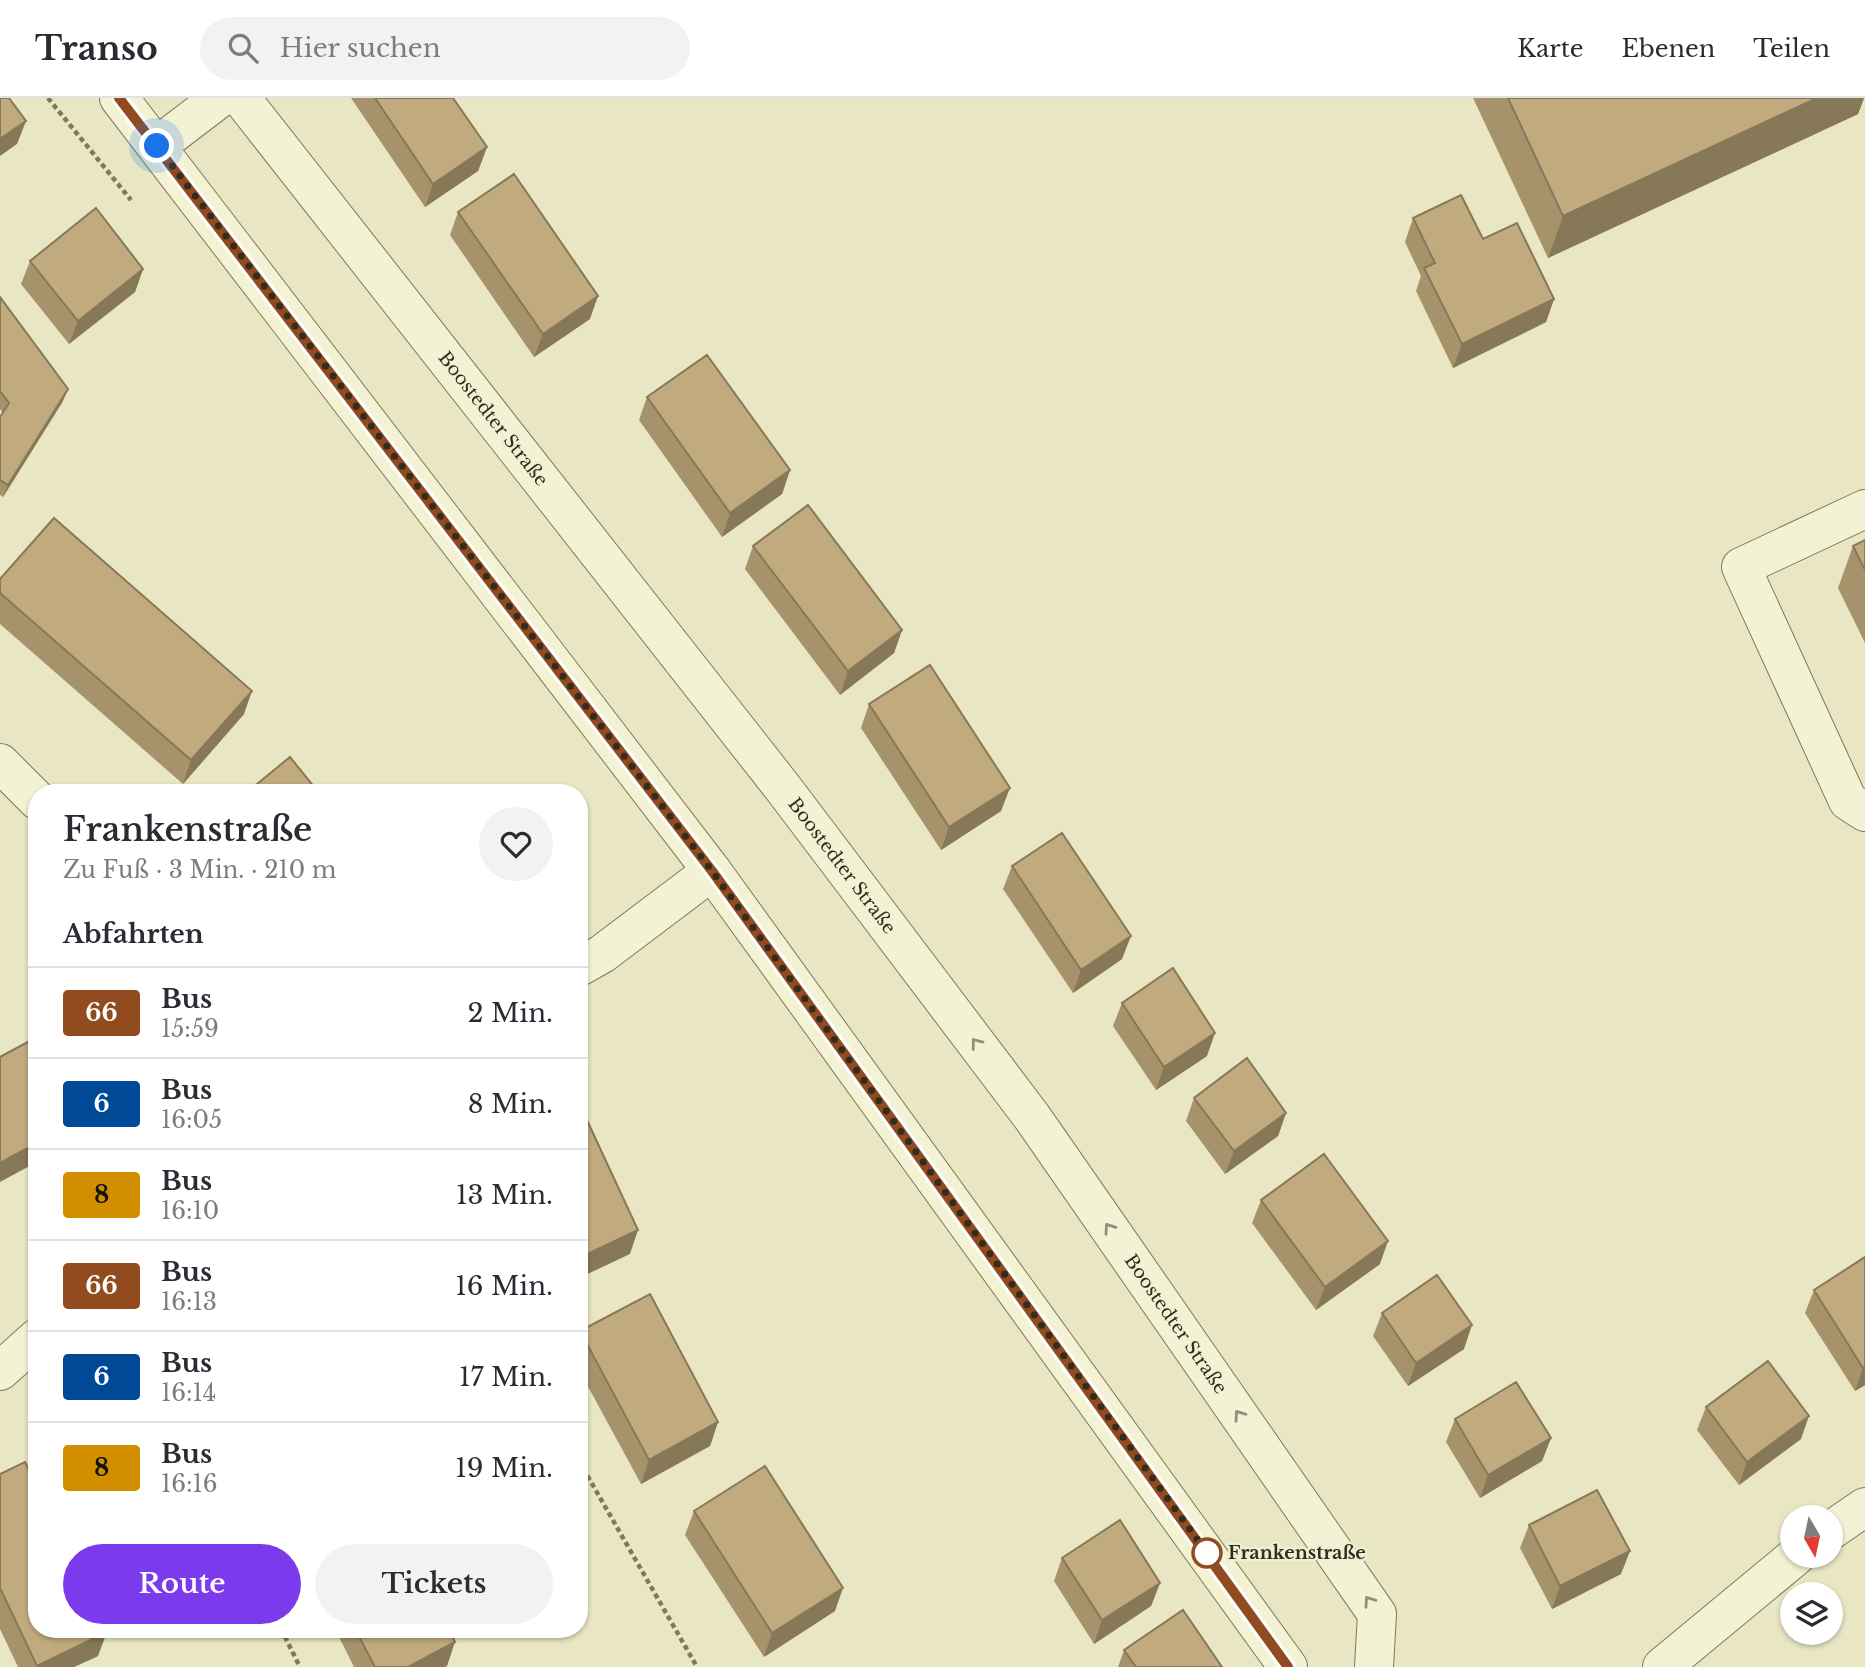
<!DOCTYPE html>
<html lang="de">
<head>
<meta charset="utf-8">
<style>
	:root { --surface:#fff; --page:#f2f2f3; --text:#2b2b33; --muted:#7c7c81; --line:#e1e1e2; --accent:#7c3aed }
	body { margin:0; font-family:"Libre Baskerville",serif; background:var(--page); color:var(--text); height:100vh; display:flex; flex-direction:column; font-size:26px; white-space:nowrap }
	* { box-sizing:border-box; margin:0 }
	p { font-size:23px; color:var(--muted) }
	.icon { flex:none; width:38px; height:38px; fill:none; stroke:currentColor; stroke-width:2; stroke-linecap:round; stroke-linejoin:round }
	.map { position:relative; flex:1; overflow:hidden }
	.details { position:absolute; left:28px; top:686px; width:560px; height:854px; display:flex; flex-direction:column; background:var(--surface); border-radius:28px; box-shadow:0 2px 5px #0004 }
	.details>* { flex:none }
	.badge { padding:0 14px; border-radius:5px; font-size:24px; line-height:46px }
	.needle { width:46px; rotate:171deg }
	.tools { position:absolute; left:1780px; top:1407px; display:grid; gap:14px }
	.tools a { display:grid; place-items:center; width:63px; height:63px; border-radius:50%; background:var(--surface); box-shadow:0 2px 5px #0004; font-size:35px }
	.you { position:absolute; width:35px; height:35px; margin:-18px; border:5px solid #fff; border-radius:50%; background:#1a73e8; box-shadow:0 0 0 10px #1a73e833 }
	.map>.badge { position:absolute; translate:-50% -50%; box-shadow:0 0 0 4px #fff }
	h2 { padding:0 35px; font-size:26px; line-height:63px }
	.round { display:grid; place-items:center; flex:none; width:74px; height:74px; border-radius:37px; background:var(--page) }
	.summary { display:flex; align-items:center; justify-content:space-between; height:119px; padding:0 35px }
	h1 { font-size:33px; font-weight:600; line-height:52px }
	.primary-button { display:flex; gap:14px; margin-top:auto; padding:14px 35px }
	.primary-button a { flex:1; height:80px; border-radius:42px; background:var(--accent); color:#fff; font-size:28px; font-weight:600; line-height:80px; text-align:center }
	.primary-button a+a { background:var(--page); color:var(--text) }
	ul { padding:0; list-style:none }
	li { display:flex; align-items:center; gap:21px; height:91px; padding:0 35px; border-top:2px solid var(--line) }
	li div { flex:1 }
	li b { display:block; font-size:26px }
	li em { font-style:normal }
	li .badge { min-width:77px; font-weight:700; text-align:center }
	header { display:flex; align-items:center; gap:42px; box-sizing:border-box; height:98px; padding:0 35px; background:var(--surface); border-bottom:2px solid var(--line) }
	header strong { font-size:33px }
	nav { display:flex; gap:38px; margin-inline-start:auto; font-size:24px }
	.search { width:490px; height:63px; background:var(--page); display:flex; align-items:center; gap:18px; box-sizing:border-box; padding:0 24px; border-radius:38px; color:var(--muted); font-size:26px }
	.map>svg:first-child { display:block }
	.lines { fill:none; stroke-linecap:round; stroke-linejoin:round }
	.minor-casing { stroke:#80785c; stroke-width:40 }
	.path { stroke:#80785c; stroke-width:4.5; stroke-dasharray:5 3.5; stroke-linecap:butt }
	.minor { stroke:#f4f2d5; stroke-width:38 }
	.wall { fill:#a6936c }
	.shaded-wall { fill:#877858 }
	.building { fill:#c1ab7e; stroke:#877858; stroke-width:2 }
	.oneway { stroke:#93907a }
	.line-casing { stroke:#fff; stroke-width:16 }
	.line { stroke:#914b1e; stroke-width:10 }
	.walk { stroke:#322d1e; stroke-width:7; stroke-dasharray:0 12.6 }
	.stop-dot { fill:#fff; stroke:#914b1e; stroke-width:3.5 }
	.labels { text-anchor:middle; stroke-width:5; stroke-linejoin:round; paint-order:stroke }
	.street-label { font-size:18px; fill:#322d1e; stroke:#f0efd2 }
	.stop-label { font-size:18px; font-weight:bold; fill:#322d1e; stroke:#f0efd2; text-anchor:start }
</style>
</head>
<body>
<header>
<strong>Transo</strong>
<div class="search"><svg class="icon" aria-label="search" viewBox="0 0 24 24"><circle cx="10" cy="10" r="6"/><path d="M15 15l6 6"/></svg>Hier suchen</div>
<nav><a>Karte</a><a>Ebenen</a><a>Teilen</a></nav>
</header>
<div class="map">
<svg width="1865" height="1569" viewBox="0 0 1865 1569">
	<rect width="100%" height="100%" fill="#e8e6c3"/>
	<g class="lines">
		<defs>
			<g id="minor">
				<path d="M119,0L712,773L1288,1569"/>
				<path id="s1" d="M241,0L783,690L1032,1019L1377,1516L1374,1569"/>
				<path d="M157,48L220,0"/>
				<path d="M1865,411L1741,469L1848,703L1865,714"/>
				<path d="M0,665L37,702"/>
				<path d="M579,869L602,856L712,773"/>
				<path d="M0,1273L37,1240"/>
				<path d="M1830,1433L1865,1409"/>
				<path d="M1662,1569L1796,1458"/>
			</g>
		</defs>
		<!-- minor casing -->
		<use href="#minor" class="minor-casing"/>
		<!-- path -->
		<path class="path" d="M48,0L131,102
			M579,1363L697,1569
			M281,1531L300,1569"/>
		<!-- minor -->
		<use href="#minor" class="minor"/>
	</g>
	<!-- wall -->
	<path class="wall" d="M351,0H453L487,49L478,73L425,109Z
		M1473,0H1864L1858,16L1548,160Z
		M458,114L590,221L534,259L450,137Z
		M1413,120L1483,141L1554,201L1546,224L1453,270L1416,193L1421,178L1405,144Z
		M30,163L143,171L135,194L69,246L21,186Z
		M0,199L63,303L3,399L0,397V319L3,315L0,311Z
		M647,299L790,372L782,396L722,439L639,322Z
		M1865,442V545L1838,490L1853,448Z
		M753,448L902,532L894,555L840,597L745,471Z
		M0,481L244,616L183,686L0,526Z
		M869,606L1001,713L941,752L861,630Z
		M1012,768L1122,861L1073,895L1003,791Z
		M1122,905L1207,958L1156,992L1113,928Z
		M1194,1000L1286,1015L1278,1038L1225,1076L1186,1023Z
		M1261,1102L1380,1166L1316,1212L1252,1125Z
		M1865,1159V1287L1855,1293L1805,1215L1814,1192Z
		M1382,1215L1464,1251L1408,1288L1373,1238Z
		M580,1233L718,1324L710,1348L641,1386L579,1272Z
		M1706,1309L1801,1341L1739,1387L1697,1332Z
		M1455,1321L1551,1340L1542,1363L1480,1400L1446,1344Z
		M0,1376L98,1558L74,1569H18L0,1531Z
		M694,1413L835,1513L764,1559L685,1437Z
		M1529,1427L1621,1476L1552,1511L1520,1450Z
		M1062,1460L1160,1485L1151,1508L1094,1546L1054,1483Z
		M335,1531H449L447,1568L444,1569H354Z
		M1124,1552L1222,1569H1118Z"/>
	<!-- shaded-wall -->
	<path class="shaded-wall" d="M1817,0H1864L1858,16L1548,160L1563,118Z
		M26,23L17,46L0,58V41Z
		M487,49L478,73L425,109L433,86Z
		M143,171L135,194L69,246L78,223Z
		M598,198L590,221L534,259L543,236Z
		M1554,201L1546,224L1453,270L1462,246Z
		M68,291L63,303L3,399L8,387Z
		M790,372L782,396L722,439L730,415Z
		M902,532L894,555L840,597L848,573Z
		M252,593L244,616L183,686L191,662Z
		M1010,690L1001,713L941,752L949,729Z
		M1131,838L1122,861L1073,895L1081,872Z
		M1215,935L1207,958L1156,992L1164,969Z
		M1286,1015L1278,1038L1225,1076L1234,1053Z
		M37,1045V1064L0,1084V1065Z
		M638,1132L630,1156L579,1180V1160Z
		M1388,1143L1380,1166L1316,1212L1325,1189Z
		M1472,1227L1464,1251L1408,1288L1416,1265Z
		M1865,1269V1287L1855,1293L1863,1270Z
		M1809,1318L1801,1341L1739,1387L1747,1364Z
		M718,1324L710,1348L641,1386L649,1362Z
		M1551,1340L1542,1363L1480,1400L1488,1377Z
		M1630,1453L1621,1476L1552,1511L1560,1488Z
		M1160,1485L1151,1508L1094,1546L1102,1522Z
		M843,1490L835,1513L764,1559L772,1535Z
		M107,1534L98,1558L74,1569H36L37,1568Z
		M455,1544L447,1568L444,1569H408Z"/>
	<!-- building -->
	<path class="building" d="M0,0H9L26,23L0,41Z
		M375,0H453L487,49L433,86Z
		M1508,0H1817L1563,118Z
		M514,76L598,198L543,236L458,114Z
		M1461,97L1483,141L1517,125L1554,201L1462,246L1424,170L1435,165L1413,120Z
		M96,110L143,171L78,223L30,163Z
		M0,199L68,291L8,387L0,382V319L9,305L0,293Z
		M707,257L790,372L730,415L647,299Z
		M808,407L902,532L848,573L753,448Z
		M54,420L252,593L191,662L0,495V481Z
		M1865,442V472L1853,448Z
		M930,567L1010,690L949,729L869,606Z
		M290,659L319,695H246Z
		M1062,735L1131,838L1081,872L1012,768Z
		M1173,870L1215,935L1164,969L1122,905Z
		M37,939V1045L0,1065V959Z
		M1247,960L1286,1015L1234,1053L1194,1000Z
		M579,1005L638,1132L579,1160Z
		M1324,1056L1388,1143L1325,1189L1261,1102Z
		M1865,1159V1269L1863,1270L1814,1192Z
		M1437,1177L1472,1227L1416,1265L1382,1215Z
		M650,1196L718,1324L649,1362L580,1233Z
		M1768,1263L1809,1318L1747,1364L1706,1309Z
		M1516,1284L1551,1340L1488,1377L1455,1321Z
		M25,1364L37,1389V1531H105L107,1534L37,1568L0,1490V1376Z
		M765,1368L843,1490L772,1535L694,1413Z
		M1597,1392L1630,1453L1560,1488L1529,1427Z
		M1120,1422L1160,1485L1102,1522L1062,1460Z
		M1183,1512L1222,1569H1136L1124,1552Z
		M355,1531H449L455,1544L408,1569H375Z"/>
	<!-- one-way arrows -->
	<defs><path id="oneway-chevron" d="M-2-3.5L2.5 0L-2 3.5" fill="none" stroke-width="1.6" stroke-linecap="round" stroke-linejoin="round" transform="scale(1.75)"/></defs>
	<g class="oneway">
		<use href="#oneway-chevron" transform="translate(976 945) rotate(-127)"/>
		<use href="#oneway-chevron" transform="translate(1109 1130) rotate(-125)"/>
		<use href="#oneway-chevron" transform="translate(1239 1317) rotate(-125)"/>
		<use href="#oneway-chevron" transform="translate(1369 1503) rotate(-125)"/>
	</g>
	<g class="lines">
		<defs>
			<path id="line" d="M119,0L712,773L1288,1569"/>
		</defs>
		<!-- line casing -->
		<use href="#line" class="line-casing"/>
		<!-- line -->
		<use href="#line" class="line"/>
		<!-- walk -->
		<path class="walk" d="M157,48L712,773L1207,1455"/>
	</g>
	<!-- markers -->
	<circle class="stop-dot" cx="1207" cy="1455" r="14"/>
	<g class="labels">
		<!-- street labels -->
		<g class="street-label">
			<text dy="6" stroke="none"><textPath href="#s1" startOffset="408">Boostedter Straße</textPath></text>
			<text dy="6" stroke="none"><textPath href="#s1" startOffset="975">Boostedter Straße</textPath></text>
			<text dy="6" stroke="none"><textPath href="#s1" startOffset="1542">Boostedter Straße</textPath></text>
		</g>
		<!-- stop labels -->
		<g class="stop-label">
			<text x="1228" y="1461">Frankenstraße</text>
		</g>
	</g>
</svg>
<div class="tools">
<a><svg class="needle" viewBox="-14 -14 28 28"><path d="M0-13l5 13h-10z" fill="#e53935"/><path d="M0 13l5-13h-10z" fill="#7c7c81"/></svg></a>
<a><svg class="icon" aria-label="layers" viewBox="0 0 24 24"><path d="M12 4l9 5-9 5-9-5zM3 14l9 5 9-5"/></svg></a>
</div>
<div class="you" style="left:157px;top:48px"></div>
<section class="details">
<div class="summary"><div><h1>Frankenstraße</h1><p>Zu Fuß · 3 Min. · 210 m</p></div><a class="round"><svg class="icon" aria-label="heart" viewBox="0 0 24 24"><path d="M12 20l-8-8c-3-5 5-10 8-4 3-6 11-1 8 4z"/></svg></a></div>
<h2>Abfahrten</h2>
<ul>
<li><span class="badge" style="background:#914b1e;color:#fff">66</span><div><b>Bus</b><p>15:59</p></div><em>2 Min.</em></li>
<li><span class="badge" style="background:#004996;color:#fff">6</span><div><b>Bus</b><p>16:05</p></div><em>8 Min.</em></li>
<li><span class="badge" style="background:#d18f00;color:#111">8</span><div><b>Bus</b><p>16:10</p></div><em>13 Min.</em></li>
<li><span class="badge" style="background:#914b1e;color:#fff">66</span><div><b>Bus</b><p>16:13</p></div><em>16 Min.</em></li>
<li><span class="badge" style="background:#004996;color:#fff">6</span><div><b>Bus</b><p>16:14</p></div><em>17 Min.</em></li>
<li><span class="badge" style="background:#d18f00;color:#111">8</span><div><b>Bus</b><p>16:16</p></div><em>19 Min.</em></li>
</ul>
<div class="primary-button"><a>Route</a><a>Tickets</a></div>
</section>
</div>
</body>
</html>
